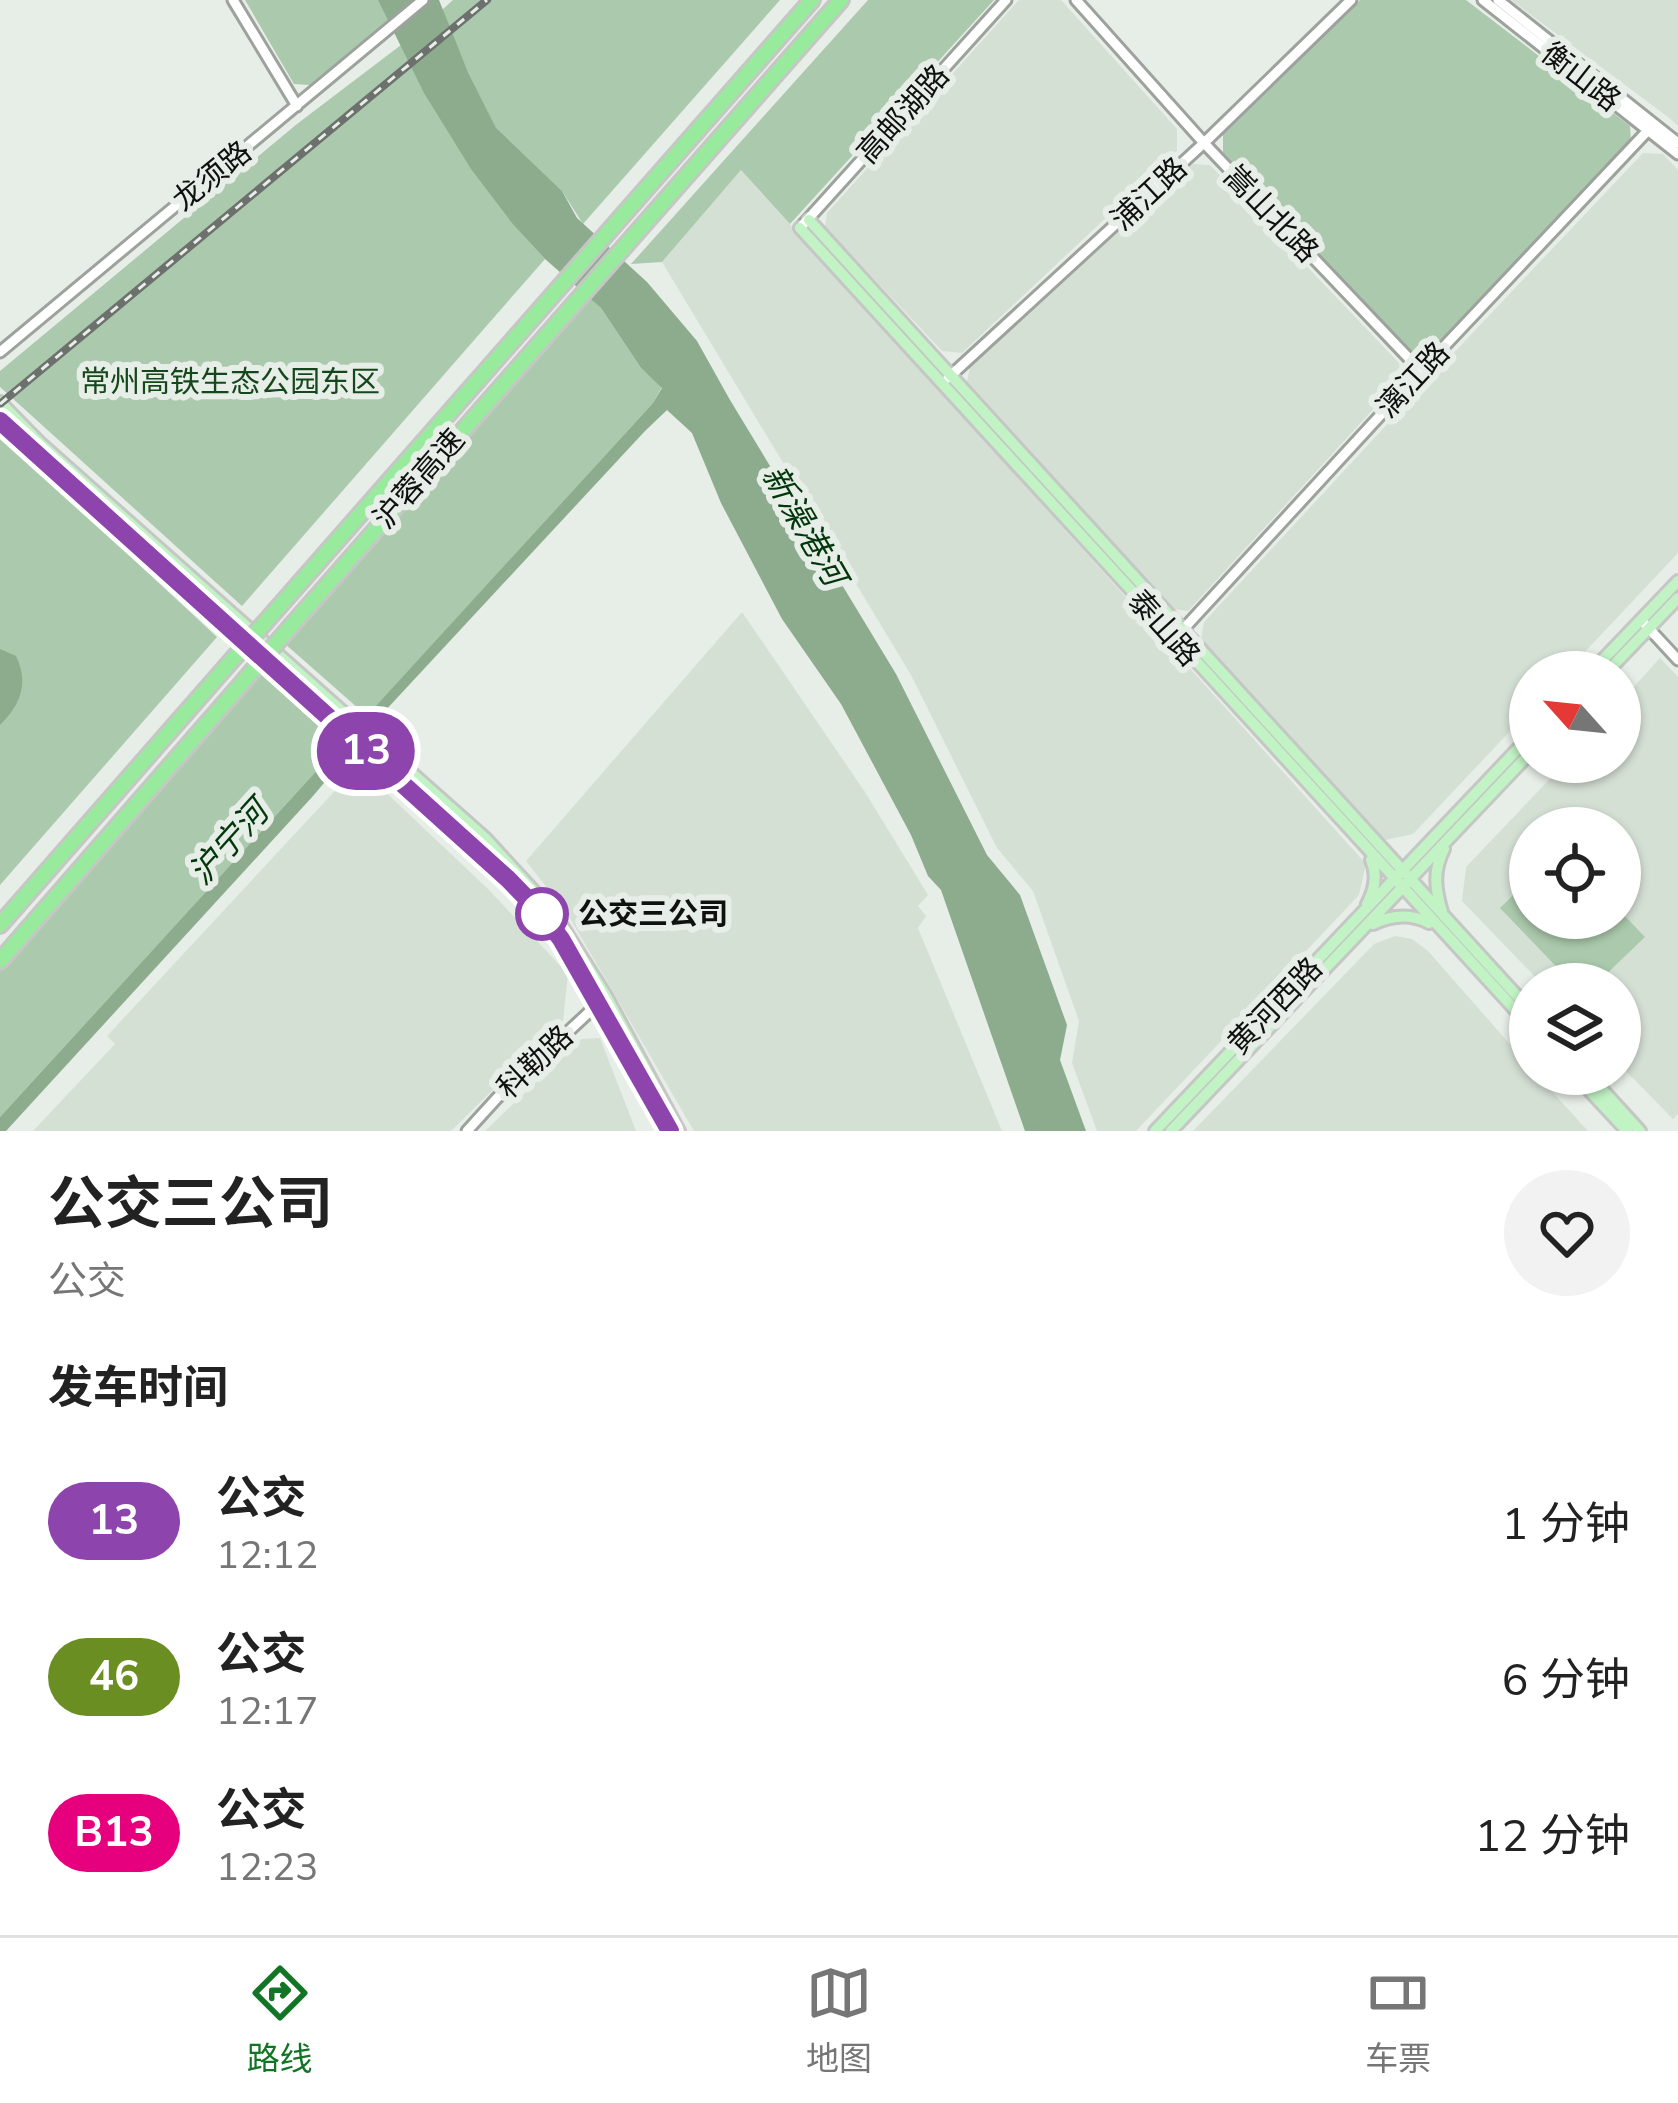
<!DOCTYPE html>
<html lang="zh">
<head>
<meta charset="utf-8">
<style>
	:root { --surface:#fff; --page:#f2f2f2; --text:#222; --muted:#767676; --line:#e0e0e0; --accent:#127526 }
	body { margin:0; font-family:"Nunito Sans","Noto Sans SC",sans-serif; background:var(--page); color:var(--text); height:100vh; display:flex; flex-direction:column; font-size:45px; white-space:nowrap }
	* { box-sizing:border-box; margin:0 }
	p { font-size:39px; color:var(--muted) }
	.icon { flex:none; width:66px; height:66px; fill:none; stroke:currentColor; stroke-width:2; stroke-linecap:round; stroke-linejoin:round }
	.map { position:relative; height:1131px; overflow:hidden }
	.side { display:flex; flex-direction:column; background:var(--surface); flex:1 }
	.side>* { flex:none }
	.badge { padding:0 24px; border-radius:39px; font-size:42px; line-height:78px }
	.needle { width:78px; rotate:297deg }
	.controls { position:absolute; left:1509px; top:651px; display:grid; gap:24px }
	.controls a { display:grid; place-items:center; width:132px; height:132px; border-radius:50%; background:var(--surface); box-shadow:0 3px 9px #0004; font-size:60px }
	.map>.badge { position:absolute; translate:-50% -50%; box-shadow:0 0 0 6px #fff }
	h2 { padding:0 48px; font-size:45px; line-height:108px }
	.round { display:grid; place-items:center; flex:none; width:126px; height:126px; border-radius:63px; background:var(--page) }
	.overview { display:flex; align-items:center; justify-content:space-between; height:204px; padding:0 48px }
	h1 { font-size:57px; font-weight:700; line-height:90px }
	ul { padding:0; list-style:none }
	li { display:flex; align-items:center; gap:36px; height:156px; padding:0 48px }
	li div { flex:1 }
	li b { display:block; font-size:45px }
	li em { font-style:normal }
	li .badge { min-width:132px; font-weight:700; text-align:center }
	.tab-bar { display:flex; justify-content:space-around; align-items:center; height:168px; border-top:3px solid var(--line); background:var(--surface); font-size:33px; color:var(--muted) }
	.tab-bar a { display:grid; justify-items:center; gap:6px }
	.tab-bar .active { color:var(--accent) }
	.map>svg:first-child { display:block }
	.built { fill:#d5e0d5; fill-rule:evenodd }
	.green { fill:#abc9ac }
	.water { fill:#8cac8d }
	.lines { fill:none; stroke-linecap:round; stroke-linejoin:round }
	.minor-casing { stroke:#9da29d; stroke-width:15 }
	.major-casing { stroke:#c5c6c5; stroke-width:16 }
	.highway-casing { stroke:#c5c6c5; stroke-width:20 }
	.minor { stroke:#fff; stroke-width:9 }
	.major { stroke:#c1f3c4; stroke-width:10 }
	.highway { stroke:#98eb9c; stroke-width:14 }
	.rail-casing { stroke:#6d716d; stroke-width:8 }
	.rail { stroke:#e7ede7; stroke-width:3; stroke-dasharray:9; stroke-linecap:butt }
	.highway-bridge-casing { stroke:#c5c6c5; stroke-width:20; stroke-linecap:butt }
	.highway-bridge { stroke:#98eb9c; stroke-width:14 }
	.line-casing { stroke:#fff; stroke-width:27 }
	.line { stroke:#8e44ad; stroke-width:18 }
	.stop-dot { fill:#fff; stroke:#8e44ad; stroke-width:6 }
	.labels { text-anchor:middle; stroke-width:12; stroke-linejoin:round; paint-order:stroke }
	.street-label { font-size:30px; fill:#0f110f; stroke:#e7ede7 }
	.park-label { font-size:30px; fill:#16461c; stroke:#e7ede7 }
	.stop-label { font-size:30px; font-weight:bold; fill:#0f110f; stroke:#e7ede7; text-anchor:start }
	.water-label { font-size:33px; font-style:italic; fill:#02370c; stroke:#e7ede7 }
</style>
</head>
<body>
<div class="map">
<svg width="1678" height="1131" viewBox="0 0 1678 1131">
	<rect width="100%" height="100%" fill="#e7ede7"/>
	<!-- built -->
	<path class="built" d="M1019,0H1061L1177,129V151L962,353L942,351L825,227L827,213Z
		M1511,0H1678V126L1668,117Z
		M1643,153L1663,154L1678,170V553L1566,672H1530V710L1413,834L1385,840L1201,639L1204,622L1429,379Z
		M1193,164L1210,165L1399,363L1401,379L1188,611L1173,609L966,386L970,367Z
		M741,170L1366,864L1359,895L1136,1131H1097L1072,1063L1079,1021L1033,891L997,848L911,675L662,262Z
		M742,612L865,792L928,895L918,906L926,916L918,928L1002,1131H694L567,913L526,861Z
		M1660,658L1678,677V1114L1673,1119L1620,1065V984H1542L1462,901L1466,867L1566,762H1620V702ZM1530,828H1620V918H1530Z
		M358,766L488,889L568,974L563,1021L451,1131H33L115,1044L107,1036Z
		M1395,936L1412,939L1428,951L1530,1067V1074H1536L1588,1131H1193L1374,944Z
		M600,1038L636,1131H485L581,1039Z"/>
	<!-- green -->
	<path class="green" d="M245,0H378L390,18L310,85L294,84Z
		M453,0H780L583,224L562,191L496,129L468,72L442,10Z
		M868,0H994L790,224L741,170L662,262L631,264Z
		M1360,0H1466L1630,126L1631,141L1427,356L1412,353L1223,152V132Z
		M401,45C439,124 486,195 545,259L242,606L0,387V371L297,124Z
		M588,296L601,308L641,368L662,387L653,403L367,716L284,643Z
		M0,435L217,637L0,885Z
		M263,669L344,741L0,1117V971Z
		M1530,879V918H1620V911L1645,937L1596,984H1573L1500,908Z"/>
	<!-- water -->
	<path class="water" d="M378,0H439L468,72L496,128L562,191L577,218L647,282L697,341L730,400L896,674L987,855L1020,895L1067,1025L1060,1060L1086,1131H1025L941,890L928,876L911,835L841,704L782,619L721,503L692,433L667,410L645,431L384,712L313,796L6,1131H0V1117L653,403L662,388L641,368L601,308L545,259L512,223L471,169L424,93Z
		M0,649L16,656C29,683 21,704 0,725Z"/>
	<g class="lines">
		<defs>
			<path id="minor" d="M233,0L297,106
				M1076,0L1204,143L1421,371
				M1483,0L1678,154
				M1498,0L1678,143
				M800,228L1006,0
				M0,352L423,0
				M948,378L1204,143L1351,0
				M1641,620L1678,660
				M1178,635L1421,371L1654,124
				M467,1131L497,1098L601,1001"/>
			<path id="major" d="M809,220L1530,1010
				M800,228L1530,1026
				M0,402L40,443L485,838L554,913L606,996L679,1131
				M0,421L489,861L541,913L561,939L670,1131
				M1591,672L1678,581
				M1607,672L1678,598
				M1367,904C1375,889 1378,875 1371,860
				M1442,912C1435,888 1433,871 1444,849
				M1373,924C1392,915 1410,913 1429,923
				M1574,1074L1627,1131
				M1588,1074L1640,1131
				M1155,1131L1530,736
				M1171,1131L1530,753"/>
			<path id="highway" d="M276,610L812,0
				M292,625L841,0
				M0,925L225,668
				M0,961L243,682"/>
		</defs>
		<!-- minor casing -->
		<use href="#minor" class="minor-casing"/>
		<!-- major casing -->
		<use href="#major" class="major-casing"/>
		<!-- highway casing -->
		<use href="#highway" class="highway-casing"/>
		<!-- minor -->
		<use href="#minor" class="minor"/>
		<!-- major -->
		<use href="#major" class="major"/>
		<!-- highway -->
		<use href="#highway" class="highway"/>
		<defs>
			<path id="rail" d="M0,404L487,0"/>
		</defs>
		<!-- rail casing -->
		<use href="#rail" class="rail-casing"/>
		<!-- rail -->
		<use href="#rail" class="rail"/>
		<defs>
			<path id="highway-bridge" d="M225,668L276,610
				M243,682L292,625"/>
		</defs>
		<!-- highway-bridge casing -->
		<use href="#highway-bridge" class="highway-bridge-casing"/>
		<!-- highway-bridge -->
		<use href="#highway-bridge" class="highway-bridge"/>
	</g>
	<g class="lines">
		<defs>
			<path id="line" d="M0,421L508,879L541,913L561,939L670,1131"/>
		</defs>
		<!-- line casing -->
		<use href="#line" class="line-casing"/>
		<!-- line -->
		<use href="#line" class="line"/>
	</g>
	<!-- markers -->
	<circle class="stop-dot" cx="542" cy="914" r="24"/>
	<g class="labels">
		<!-- street labels -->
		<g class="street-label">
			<text transform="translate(1581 77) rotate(38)" y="10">衡山路</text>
			<text transform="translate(903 114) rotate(-48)" y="10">高邮湖路</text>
			<text transform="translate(212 176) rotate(-39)" y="10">龙须路</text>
			<text transform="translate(1149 194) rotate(-43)" y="10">浦江路</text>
			<text transform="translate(1271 214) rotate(46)" y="10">嵩山北路</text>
			<text transform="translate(1413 380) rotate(-47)" y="10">漓江路</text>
			<text transform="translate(419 479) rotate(-49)" y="10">沪蓉高速</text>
			<text transform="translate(1164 628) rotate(48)" y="10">泰山路</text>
			<text transform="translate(1275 1006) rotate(-46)" y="10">黄河西路</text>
			<text transform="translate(535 1062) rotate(-43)" y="10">科勒路</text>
		</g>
		<!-- park labels -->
		<g class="park-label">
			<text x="230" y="392">常州高铁生态公园东区</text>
		</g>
		<!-- stop labels -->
		<g class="stop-label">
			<text x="578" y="924">公交三公司</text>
		</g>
		<!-- water labels -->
		<g class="water-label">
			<text transform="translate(805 525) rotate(60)" y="12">新澡港河</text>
			<text transform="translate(228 842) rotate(-48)" y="12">沪宁河</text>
		</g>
	</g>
</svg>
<div class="controls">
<a><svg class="needle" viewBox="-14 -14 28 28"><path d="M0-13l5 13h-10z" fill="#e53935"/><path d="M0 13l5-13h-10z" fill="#767676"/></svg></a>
<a><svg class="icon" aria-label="locate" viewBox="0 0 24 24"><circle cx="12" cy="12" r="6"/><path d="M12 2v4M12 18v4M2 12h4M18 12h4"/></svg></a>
<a><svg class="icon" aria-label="layers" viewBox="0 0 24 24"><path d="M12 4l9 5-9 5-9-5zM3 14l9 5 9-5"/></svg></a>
</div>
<b class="badge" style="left:366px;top:751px;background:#8e44ad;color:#fff">13</b>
</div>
<section class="side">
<div class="overview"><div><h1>公交三公司</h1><p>公交</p></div><a class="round"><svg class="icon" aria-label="heart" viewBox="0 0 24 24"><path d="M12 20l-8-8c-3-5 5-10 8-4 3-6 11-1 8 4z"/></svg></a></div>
<h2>发车时间</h2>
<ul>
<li><span class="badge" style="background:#8e44ad;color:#fff">13</span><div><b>公交</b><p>12:12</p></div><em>1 分钟</em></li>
<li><span class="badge" style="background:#6b8e23;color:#fff">46</span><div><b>公交</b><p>12:17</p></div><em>6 分钟</em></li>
<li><span class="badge" style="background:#e6007e;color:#fff">B13</span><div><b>公交</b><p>12:23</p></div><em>12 分钟</em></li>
</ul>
</section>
<nav class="tab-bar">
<a class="active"><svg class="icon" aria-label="directions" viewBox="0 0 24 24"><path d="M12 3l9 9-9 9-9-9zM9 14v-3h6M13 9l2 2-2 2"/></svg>路线</a>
<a><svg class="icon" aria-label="map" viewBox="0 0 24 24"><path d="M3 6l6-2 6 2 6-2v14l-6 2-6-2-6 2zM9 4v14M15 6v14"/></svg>地图</a>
<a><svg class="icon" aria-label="tickets" viewBox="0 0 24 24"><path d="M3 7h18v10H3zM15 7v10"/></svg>车票</a>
</nav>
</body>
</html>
